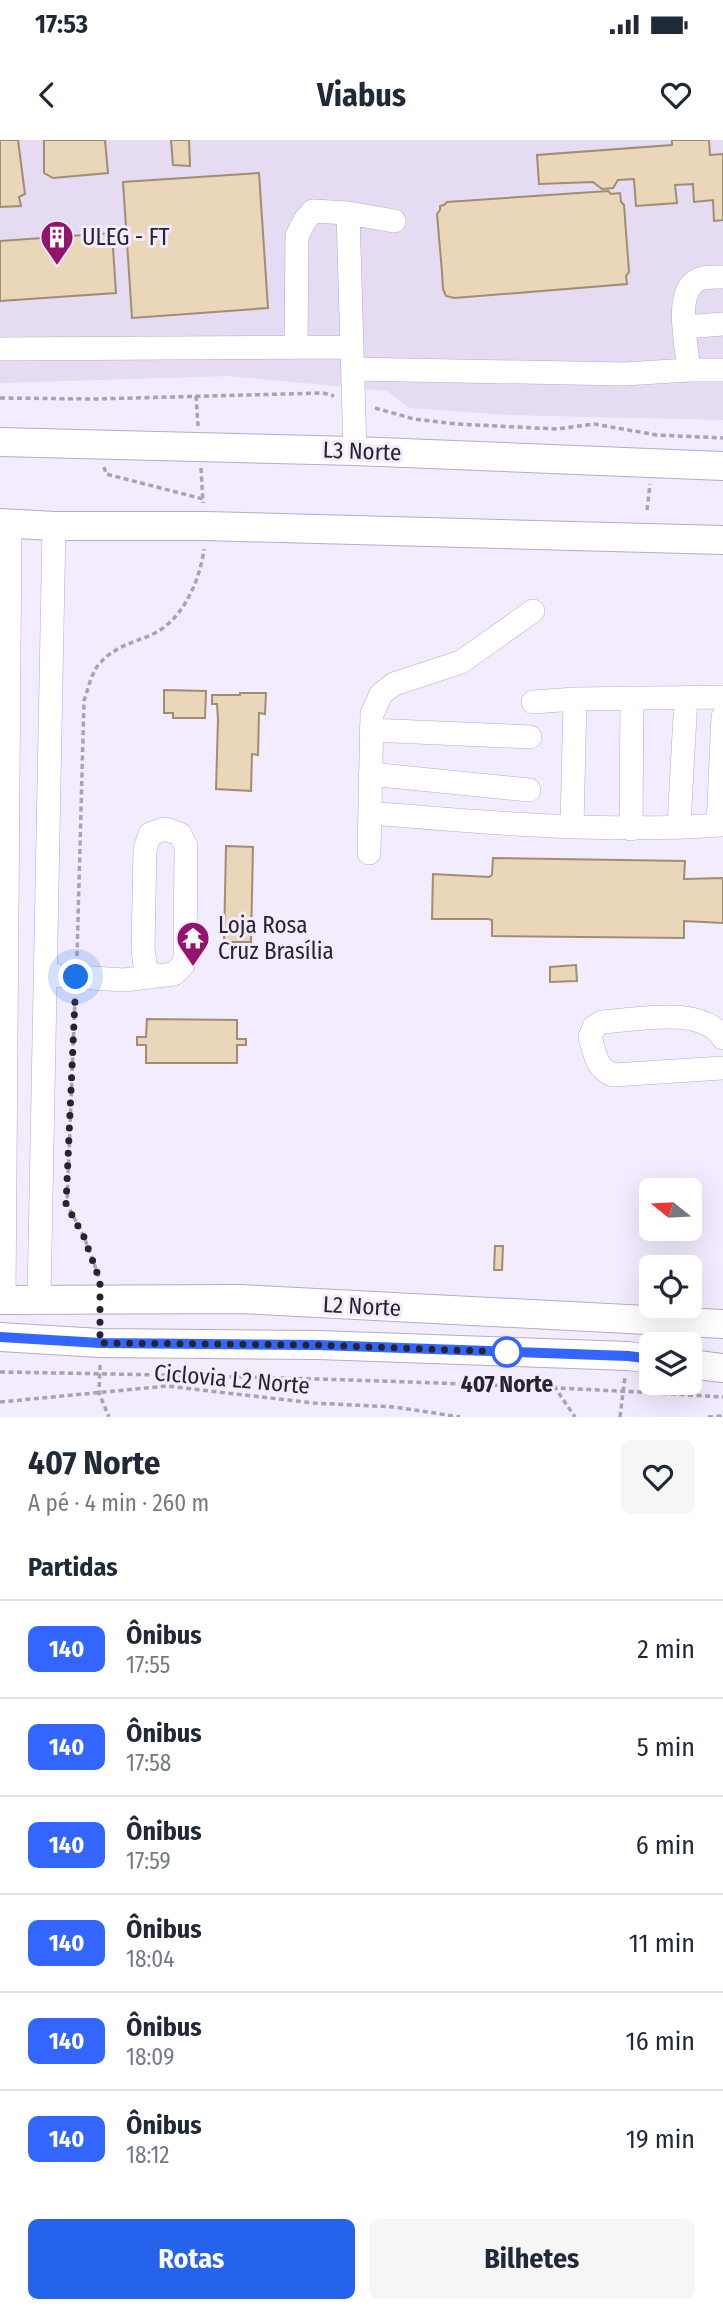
<!DOCTYPE html>
<html lang="pt">
<head>
<meta charset="utf-8">
<style>
	:root { --surface:#fff; --page:#f6f6f7; --text:#1f2937; --muted:#747a83; --line:#e0e1e3; --accent:#2563eb }
	body { margin:0; font-family:"Fira Sans Condensed",sans-serif; background:var(--page); color:var(--text); height:100vh; display:flex; flex-direction:column; font-size:26px; white-space:nowrap }
	* { box-sizing:border-box; margin:0 }
	p { font-size:23px; color:var(--muted) }
	.icon { flex:none; width:38px; height:38px; fill:none; stroke:currentColor; stroke-width:2; stroke-linecap:round; stroke-linejoin:round }
	.map { position:relative; height:1277px; overflow:hidden }
	.drawer { display:flex; flex-direction:column; background:var(--surface); flex:1 }
	.drawer>* { flex:none }
	.badge { padding:0 14px; border-radius:10px; font-size:24px; line-height:46px }
	.needle { width:46px; rotate:288deg }
	.buttons { position:absolute; left:639px; top:1038px; display:grid; gap:14px }
	.buttons a { display:grid; place-items:center; width:63px; height:63px; border-radius:10px; background:var(--surface); box-shadow:0 7px 28px #0002; font-size:35px }
	.you { position:absolute; width:35px; height:35px; margin:-18px; border:5px solid #fff; border-radius:50%; background:#1a73e8; box-shadow:0 0 0 10px #1a73e833 }
	.map>.badge { position:absolute; translate:-50% -50%; box-shadow:0 0 0 4px #fff }
	h2 { padding:0 28px; font-size:26px; line-height:63px }
	.round { display:grid; place-items:center; flex:none; width:74px; height:74px; border-radius:10px; background:var(--page) }
	.headline { display:flex; align-items:center; justify-content:space-between; height:119px; padding:0 28px }
	h1 { font-size:33px; font-weight:700; line-height:52px }
	.cta { display:flex; gap:14px; margin-top:auto; padding:14px 28px }
	.cta a { flex:1; height:80px; border-radius:10px; background:var(--accent); color:#fff; font-size:28px; font-weight:700; line-height:80px; text-align:center }
	.cta a+a { background:var(--page); color:var(--text) }
	ul { padding:0; list-style:none }
	li { display:flex; align-items:center; gap:21px; height:98px; padding:0 28px; border-top:2px solid var(--line) }
	li div { flex:1 }
	li b { display:block; font-size:26px }
	li em { font-style:normal }
	li .badge { min-width:77px; font-weight:700; text-align:center }
	.status { display:flex; justify-content:space-between; align-items:center; height:49px; padding:0 35px; background:var(--surface); direction:ltr }
	.status svg { height:19px; fill:currentColor }
	header { display:flex; justify-content:space-between; align-items:center; height:91px; padding:0 28px; background:var(--surface); font-size:32px; font-weight:700 }
	.map>svg:first-child { display:block }
	.built { fill:#e5dbf2 }
	.building { fill:#ead7ba; stroke:#a08e73; stroke-width:2 }
	.lines { fill:none; stroke-linecap:round; stroke-linejoin:round }
	.minor-casing { stroke:#b7aac8; stroke-width:24 }
	.major-casing { stroke:#b7aac8; stroke-width:30 }
	.path { stroke:#a9a2b2; stroke-width:3.5; stroke-dasharray:5 3.5; stroke-linecap:butt }
	.minor { stroke:#fff; stroke-width:23 }
	.major { stroke:#fff; stroke-width:28 }
	.line-casing { stroke:#fff; stroke-width:16 }
	.line { stroke:#36f; stroke-width:10 }
	.walk { stroke:#28232f; stroke-width:7; stroke-dasharray:0 12.6 }
	.stop-dot { fill:#fff; stroke:#36f; stroke-width:3.5 }
	.labels { text-anchor:middle; stroke-width:6; stroke-linejoin:round; paint-order:stroke }
	.poi-label { font-size:23px; fill:#28232f; stroke:#f3ebfe; text-anchor:start }
	.street-label { font-size:23px; fill:#28232f; stroke:#f3ebfe }
	.stop-label { font-size:23px; font-weight:bold; fill:#28232f; stroke:#f3ebfe }
</style>
</head>
<body>
<div class="status"><b>17:53</b><svg viewBox="0 0 49 12"><path d="M0 12V9h3v3zM5 12V6h3v6zM10 12V3h3v9zM15 12V0h3v12zM26 1h20v11H26zM47 4h2v5h-2z"/></svg></div>
<header><svg class="icon" aria-label="back" viewBox="0 0 24 24"><path d="M15 5l-7 7 7 7"/></svg>Viabus<svg class="icon" aria-label="heart" viewBox="0 0 24 24"><path d="M12 20l-8-8c-3-5 5-10 8-4 3-6 11-1 8 4z"/></svg></header>
<div class="map">
<svg width="723" height="1277" viewBox="0 0 723 1277">
	<rect width="100%" height="100%" fill="#f3ebfe"/>
	<!-- built -->
	<path class="built" d="M0,0H723V280L508,275L410,268L387,251L229,236L0,243Z"/>
	<!-- building -->
	<path class="building" d="M0,0H18L25,54L19,57L21,66L0,67Z
		M44,0H105L108,33L53,38L44,33Z
		M171,0H189L190,26L173,25Z
		M672,0H709L710,15L723,14V80L714,81L713,60L694,62L693,44L675,45L677,63L636,66L634,39L618,40L613,48L602,49L593,42L539,44L537,15L672,5Z
		M259,33L268,168L132,178L123,42Z
		M608,51L611,54L620,53L621,62L624,65L629,132L626,136L627,144L454,158L446,156L443,149L442,132L437,74L440,70V66L444,65L447,62Z
		M112,93L116,153L0,161V101Z
		M164,550L206,551L205,578H173V573H164Z
		M240,553H266L265,574L259,573L258,615L252,614L251,651L216,649L218,579L217,564H212V555H240Z
		M226,706L253,707L251,802H224Z
		M493,718L685,721L684,739L723,738V783L684,781V798L492,796V780L488,779H432L433,734L489,737L492,735Z
		M576,825L577,841L550,842V827Z
		M147,879L237,880V899H246V905H237V923H146V905H137V897H146Z
		M495,1106H503L502,1130H494Z"/>
	<g class="lines">
		<defs>
			<path id="minor" d="M348,73L355,311
				M723,137C715,137 703,136 696,141C674,154 687,208 689,230H723
				M685,187L723,184
				M296,207L297,96L305,80L313,71L348,73L394,81
				M0,209L352,207
				M353,229L624,234L689,230
				M533,562L575,559L723,557
				M371,590L530,597
				M370,634L529,650
				M370,673C488,683 605,693 723,685
				M679,685L686,557
				M718,685L723,577
				M572,686L575,559
				M631,689L632,559
				M369,713L372,574L381,554L394,544L461,522L533,471
				M46,835L124,840L174,834L183,825L185,817L186,706L180,694L165,689L150,694L145,709L143,809L145,825L152,837
				M723,898C702,865 636,880 602,882L594,887L590,897C595,913 596,929 613,935L723,928
				M39,1159L54,386
				M4,1160L10,383"/>
			<path id="major" d="M0,302L355,311L723,326
				M0,383L54,386H205L723,400
				M0,1160L241,1159L723,1184
				M0,1197L100,1203L318,1205L628,1216L651,1219
				M690,1224L723,1228"/>
		</defs>
		<!-- minor casing -->
		<use href="#minor" class="minor-casing"/>
		<!-- major casing -->
		<use href="#major" class="major-casing"/>
		<!-- path -->
		<path class="path" d="M196,256L198,286
			M0,258L95,259L323,253L334,256
			M375,268L414,279L456,284L557,289L594,284L657,295L723,298
			M104,327L106,334L203,359
			M201,328L203,363
			M647,370L650,344
			M77,816L84,561C88,549 92,530 101,522C117,505 134,503 153,494C183,480 200,440 204,409
			M75,858L67,1064L84,1097L99,1137
			M100,1225L99,1253L109,1277
			M0,1232C241,1236 482,1242 723,1257
			M554,1246L575,1277
			M0,1262L167,1246L313,1263L395,1267L460,1277
			M620,1277L625,1237
			M708,1277L723,1276"/>
		<!-- minor -->
		<use href="#minor" class="minor"/>
		<!-- major -->
		<use href="#major" class="major"/>
	</g>
	<g class="lines">
		<defs>
			<path id="line" d="M0,1197L100,1203L318,1205L628,1216L651,1219"/>
		</defs>
		<!-- line casing -->
		<use href="#line" class="line-casing"/>
		<!-- line -->
		<use href="#line" class="line"/>
		<!-- walk -->
		<path class="walk" d="M76,837L66,1064L84,1097L100,1141V1203L318,1205L507,1212"/>
	</g>
	<!-- icons -->
	<defs>
		<symbol id="building-pin" viewBox="-11 -11 22 30"><path d="M0 17L-7.5 6A9.5 9.5 0 1 1 7.5 6Z" fill="#93136d" stroke="#f3ebfe"/><path d="M-4-6H4V6H1V3H-1V6H-4ZM-2.5-4.3h1.7v1.8h-1.7ZM.8-4.3h1.7v1.8H.8ZM-2.5-1h1.7V.8h-1.7ZM.8-1h1.7V.8H.8Z" fill="#fff"/></symbol>
		<symbol id="temple-pin" viewBox="-11 -11 22 30"><path d="M0 17L-7.5 6A9.5 9.5 0 1 1 7.5 6Z" fill="#93136d" stroke="#f3ebfe"/><path d="M0-6L5-2H3V0L6.5 2.5H4V6H1.5V3h-3V6H-4V2.5H-6.5L-3 0V-2H-5Z" fill="#fff"/></symbol>
	</defs>
	<g fill-rule="evenodd">
		<use href="#building-pin" x="38" y="78" width="38" height="52"/>
		<use href="#temple-pin" x="174" y="779" width="38" height="52"/>
	</g>
	<!-- markers -->
	<circle class="stop-dot" cx="507" cy="1212" r="14"/>
	<g class="labels">
		<!-- poi labels -->
		<g class="poi-label">
			<text x="82" y="105">ULEG - FT</text>
			<text x="218" y="793">Loja Rosa<tspan x="218" dy="26">Cruz Brasília</tspan></text>
		</g>
		<!-- street labels -->
		<g class="street-label">
			<text transform="translate(362 311) rotate(2)" y="8">L3 Norte</text>
			<text transform="translate(362 1166) rotate(3)" y="8">L2 Norte</text>
			<text transform="translate(232 1239) rotate(5)" y="8">Ciclovia L2 Norte</text>
		</g>
		<!-- stop labels -->
		<g class="stop-label">
			<text x="507" y="1252">407 Norte</text>
		</g>
	</g>
</svg>
<div class="buttons">
<a><svg class="needle" viewBox="-14 -14 28 28"><path d="M0-13l5 13h-10z" fill="#e53935"/><path d="M0 13l5-13h-10z" fill="#747a83"/></svg></a>
<a><svg class="icon" aria-label="locate" viewBox="0 0 24 24"><circle cx="12" cy="12" r="6"/><path d="M12 2v4M12 18v4M2 12h4M18 12h4"/></svg></a>
<a><svg class="icon" aria-label="layers" viewBox="0 0 24 24"><path d="M12 4l9 5-9 5-9-5zM3 14l9 5 9-5"/></svg></a>
</div>
<div class="you" style="left:76px;top:837px"></div>
</div>
<section class="drawer">
<div class="headline"><div><h1>407 Norte</h1><p>A pé · 4 min · 260 m</p></div><a class="round"><svg class="icon" aria-label="heart" viewBox="0 0 24 24"><path d="M12 20l-8-8c-3-5 5-10 8-4 3-6 11-1 8 4z"/></svg></a></div>
<h2>Partidas</h2>
<ul>
<li><span class="badge" style="background:#36f;color:#fff">140</span><div><b>Ônibus</b><p>17:55</p></div><em>2 min</em></li>
<li><span class="badge" style="background:#36f;color:#fff">140</span><div><b>Ônibus</b><p>17:58</p></div><em>5 min</em></li>
<li><span class="badge" style="background:#36f;color:#fff">140</span><div><b>Ônibus</b><p>17:59</p></div><em>6 min</em></li>
<li><span class="badge" style="background:#36f;color:#fff">140</span><div><b>Ônibus</b><p>18:04</p></div><em>11 min</em></li>
<li><span class="badge" style="background:#36f;color:#fff">140</span><div><b>Ônibus</b><p>18:09</p></div><em>16 min</em></li>
<li><span class="badge" style="background:#36f;color:#fff">140</span><div><b>Ônibus</b><p>18:12</p></div><em>19 min</em></li>
</ul>
<div class="cta"><a>Rotas</a><a>Bilhetes</a></div>
</section>
</body>
</html>
